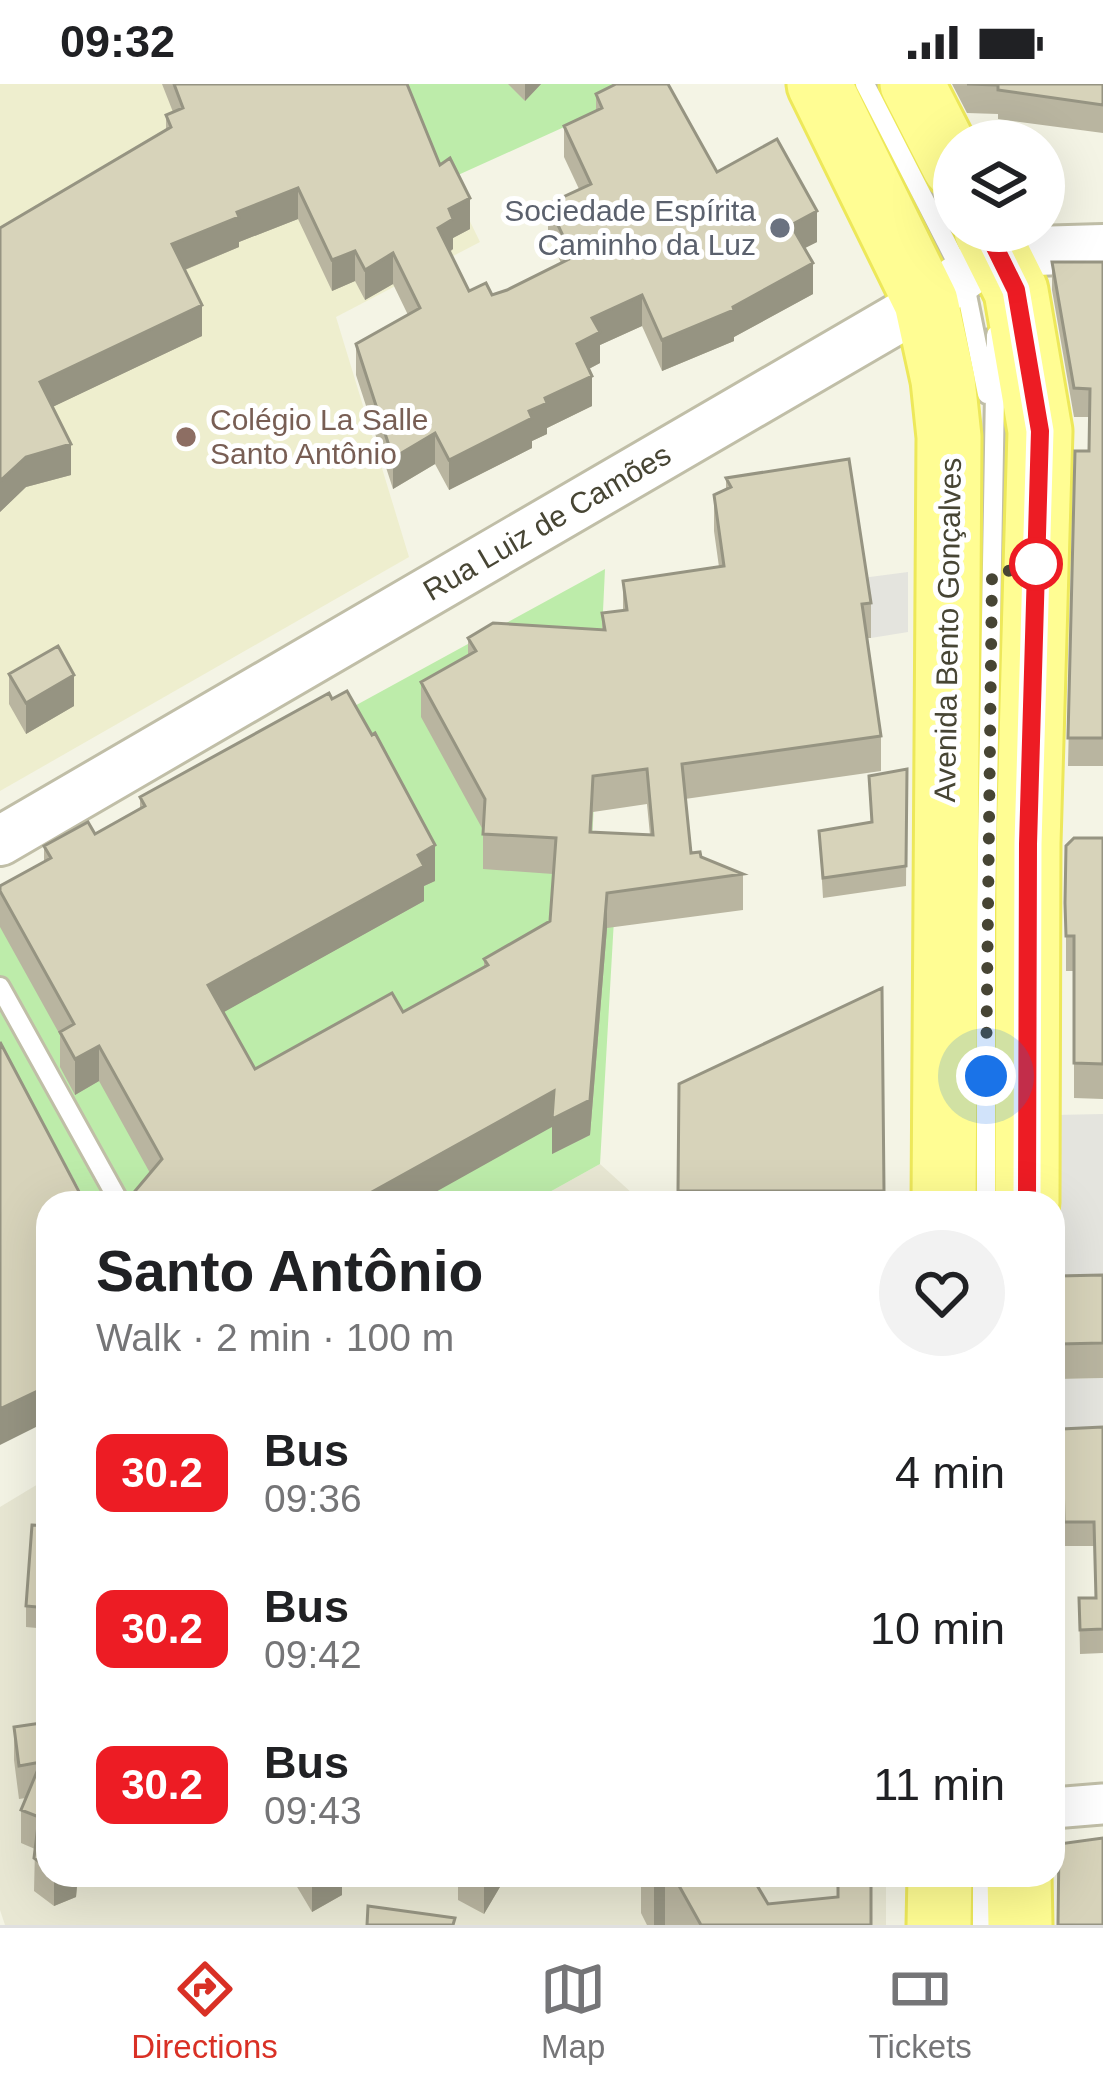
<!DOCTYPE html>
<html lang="en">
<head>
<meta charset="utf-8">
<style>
	:root { --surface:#fff; --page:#f2f2f2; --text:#202124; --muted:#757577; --line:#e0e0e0; --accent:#d93025 }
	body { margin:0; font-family:Helvetica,sans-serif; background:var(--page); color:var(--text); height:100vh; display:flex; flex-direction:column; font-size:45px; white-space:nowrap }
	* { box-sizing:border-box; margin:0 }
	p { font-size:39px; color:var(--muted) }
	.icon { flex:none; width:66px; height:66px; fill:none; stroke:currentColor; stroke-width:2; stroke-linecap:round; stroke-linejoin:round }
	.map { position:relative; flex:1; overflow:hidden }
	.side { position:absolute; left:36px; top:1107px; width:1029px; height:696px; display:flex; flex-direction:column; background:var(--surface); border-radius:36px; box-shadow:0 12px 48px #0002 }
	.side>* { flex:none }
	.badge { padding:0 24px; border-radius:18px; font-size:42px; line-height:78px }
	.tools { position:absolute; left:933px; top:36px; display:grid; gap:24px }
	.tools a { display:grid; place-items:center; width:132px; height:132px; border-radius:50%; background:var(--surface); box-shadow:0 12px 48px #0002; font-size:60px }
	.you { position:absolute; width:60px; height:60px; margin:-30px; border:9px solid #fff; border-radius:50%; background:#1a73e8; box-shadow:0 0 0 18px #1a73e833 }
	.map>.badge { position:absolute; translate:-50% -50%; box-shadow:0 0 0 6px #fff }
	.round { display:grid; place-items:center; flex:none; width:126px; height:126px; border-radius:63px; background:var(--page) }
	.summary { display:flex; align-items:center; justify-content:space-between; height:204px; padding:0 60px }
	h1 { font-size:57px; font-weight:700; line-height:90px }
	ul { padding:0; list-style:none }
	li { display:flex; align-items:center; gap:36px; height:156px; padding:0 60px }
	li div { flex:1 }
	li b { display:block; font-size:45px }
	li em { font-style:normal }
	li .badge { min-width:132px; font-weight:700; text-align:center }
	.status { display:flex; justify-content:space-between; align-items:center; height:84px; padding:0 60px; background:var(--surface); direction:ltr }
	.status svg { height:33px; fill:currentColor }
	.tabs { display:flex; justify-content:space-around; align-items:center; height:168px; border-top:3px solid var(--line); background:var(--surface); font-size:33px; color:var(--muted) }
	.tabs a { display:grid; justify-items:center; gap:6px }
	.tabs .active { color:var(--accent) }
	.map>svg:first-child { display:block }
	.residential { fill:#e8e7d3 }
	.education { fill:#eeeece }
	.green { fill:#bdecaa }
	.parking { fill:#e4e4de }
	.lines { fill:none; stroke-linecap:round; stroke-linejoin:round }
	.service-casing { stroke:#c0bea7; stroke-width:24 }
	.minor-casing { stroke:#c0bea7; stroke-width:45 }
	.tertiary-casing { stroke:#c0bea7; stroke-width:54 }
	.primary-casing { stroke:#ede85a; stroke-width:69 }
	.service { stroke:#fff; stroke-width:18 }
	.minor { stroke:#fff; stroke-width:39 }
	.tertiary { stroke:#fff; stroke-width:48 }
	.primary { stroke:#fffd93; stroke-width:63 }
	.wall { fill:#b9b5a0; fill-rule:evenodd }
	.shaded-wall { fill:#969482 }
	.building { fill:#d7d3ba; stroke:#969482; stroke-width:3; fill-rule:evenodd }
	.line-casing { stroke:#fff; stroke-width:27 }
	.line { stroke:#ed1c24; stroke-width:18 }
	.walk { stroke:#474534; stroke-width:12; stroke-dasharray:0 21.6 }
	.worship-dot { fill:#6b7280; stroke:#fff; stroke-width:4.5 }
	.education-dot { fill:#8d6e63; stroke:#fff; stroke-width:4.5 }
	.stop-dot { fill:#fff; stroke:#ed1c24; stroke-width:6 }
	.labels { text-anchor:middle; stroke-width:10; stroke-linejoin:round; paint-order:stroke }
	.worship-label { font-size:30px; fill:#5b616d; stroke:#fff; text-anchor:end }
	.education-label { font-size:30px; fill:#785e54; stroke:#fff; text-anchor:start }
	.street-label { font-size:30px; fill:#474534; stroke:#fff }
</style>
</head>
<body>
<div class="status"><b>09:32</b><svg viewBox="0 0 49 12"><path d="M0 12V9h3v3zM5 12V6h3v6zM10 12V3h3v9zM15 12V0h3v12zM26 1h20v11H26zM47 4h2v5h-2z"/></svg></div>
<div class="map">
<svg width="1103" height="1841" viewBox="0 0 1103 1841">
	<rect width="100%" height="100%" fill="#f4f4e5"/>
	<!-- residential -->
	<path class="residential" d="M600,1080L643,1119H530Z
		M48,1394V1791H886V1841H5L0,1826V1423Z"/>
	<!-- education -->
	<path class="education" d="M0,0H403L480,158L336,233L409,473L0,707Z"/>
	<!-- green -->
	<path class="green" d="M403,0H659L447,96Z
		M605,485L591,781L617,783L600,1080L530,1119H87L0,961V816Z"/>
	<!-- parking -->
	<path class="parking" d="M908,488V548L871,554L862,494Z
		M1103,1030V1226L1058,1227L1054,1031Z
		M1103,1294V1365H1060L1059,1295Z"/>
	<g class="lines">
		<defs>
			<path id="service" d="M865,0L963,191L987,310
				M0,903L116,1112
				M986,1119V822L996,251
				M982,1841V1791"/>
			<path id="minor" d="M1053,1724L1103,1720"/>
			<g id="tertiary">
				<path id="s1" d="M0,757L926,218L997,168L1103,165"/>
			</g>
			<path id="primary" d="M819,0L926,218L943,296L949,353L944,1119
				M912,0L954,82
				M986,147L1016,207L1040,347L1028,759L1027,1119
				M1019,1791L1020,1841
				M939,1841L940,1791"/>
		</defs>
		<!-- service casing -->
		<use href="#service" class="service-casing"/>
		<!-- minor casing -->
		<use href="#minor" class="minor-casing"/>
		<!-- tertiary casing -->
		<use href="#tertiary" class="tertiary-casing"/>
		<!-- primary casing -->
		<use href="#primary" class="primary-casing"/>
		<!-- service -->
		<use href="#service" class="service"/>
		<!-- minor -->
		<use href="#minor" class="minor"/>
		<!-- tertiary -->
		<use href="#tertiary" class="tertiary"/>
		<!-- primary -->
		<use href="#primary" class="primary"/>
	</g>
	<!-- wall -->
	<path class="wall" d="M162,0H407L440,81L470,145L453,154V165L450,168L469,207L492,211L507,206L561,179L548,150V120L579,105L564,73V42L596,27V10L717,88L817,158L805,164L813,210L734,253V257L662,287L642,242L600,261V279L589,285L592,322L547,344V350L532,357V364L449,406L435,380L393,405L356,291V260L408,231L393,200L365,216L355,197L332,207L298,135L239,158V163L185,186L202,252L52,323L71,391L26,403L0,428V144L166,46V31L173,28Z
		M508,0H541L525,17Z
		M952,0H1103V49L998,35V30L967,29Z
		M1052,178H1103V682H1068L1075,367H1089L1090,333H1074L1052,206Z
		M726,394L871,519V554H867L881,652V687L685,715L691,769L743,790V826L607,844L590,1051L552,1070V1043L150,1089L99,997L75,1011L60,983V951L0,843V802L44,778V762L95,750L140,725V713L435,797L424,802V817L223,928L255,985L403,928L484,883V875L550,837L553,790L483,785V746L421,633V598L468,572V554L602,546V529L623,527V497L719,483L714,447V411L726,405ZM647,720L650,751L592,749L593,728Z
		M9,590L74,622L26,650L9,620Z
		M907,685L906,802L823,814L819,747L871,738L869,692Z
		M1103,754V1015L1074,1014V887H1066V762Z
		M882,904L884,1119H678L679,1000Z
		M1103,1191V1294L1059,1295L1058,1192Z
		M1103,1343V1569L1080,1570L1079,1514H1096L1094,1462H1064L1062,1345Z
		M48,1442V1545L26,1543V1522Z
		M48,1638V1791H78L76,1813L54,1822L34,1807L35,1765L21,1759V1726L26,1714L19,1715L14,1676V1643Z
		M93,1791H125L120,1803Z
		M290,1791H355L342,1801V1811L312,1828Z
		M444,1791H507L484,1830L458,1816V1802Z
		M641,1791H751L768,1820L871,1841H647L641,1829Z"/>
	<!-- shaded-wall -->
	<path class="shaded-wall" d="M525,0H541L525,17Z
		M298,104V135L239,158V163L172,191V160L237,128Z
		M470,114V145L453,154V165L438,174V144L449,125Z
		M817,127V158L791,171V141Z
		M355,167V197L332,207V176Z
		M393,169V200L365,216V186Z
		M813,179V210L734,253V257L662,287V256L733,223Z
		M642,211V242L600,261V279L577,291V260L592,234Z
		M202,221V252L40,329V298Z
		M592,292V322L547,344V350L532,357V364L449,406V376L529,327L545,314Z
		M435,349V380L393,405V374Z
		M71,360V391L26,403L0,428V397L26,373Z
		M74,591V622L26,650V619Z
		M435,761V797L424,802V817L208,937V901Z
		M607,809V844L590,1051L552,1070V1043L416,1119H352Z
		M99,962V997L75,1011V975Z
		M48,1302V1337L0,1361V1325Z
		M54,1791H78L76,1813L54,1822Z
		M312,1791H355L342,1801V1811L312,1828Z
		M484,1791H507L484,1830Z
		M654,1791H665V1841H654Z"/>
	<!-- building -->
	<path class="building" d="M174,0H407L440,81L450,74L470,114L449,125L453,135L438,144L469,207L486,199L492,211L507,206L573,173L548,120L591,100L564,42L602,24L596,10L616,0H668L717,88L777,55L817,127L791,141L813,179L733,223L734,226L662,256L642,211L592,234L600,248L577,260L592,292L545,314L547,319L529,327L532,334L449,376L435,349L393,374L356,260L420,224L393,169L365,186L355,167L332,176L298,104L237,128L239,133L172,160L202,221L40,298L71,360L26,373L0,397V144L171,43L166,31L183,24Z
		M967,0H1103V21L998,6V1Z
		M1052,178H1103V654H1068L1075,367H1089L1090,305L1074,304Z
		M849,375L871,519L862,520L881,652L682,680L691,769L700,768L701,773L743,790L607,809L590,1016L552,1035L554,1007L352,1119H125L162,1075L99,962L75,975L60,948L74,940L0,807V802L51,774L44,762L88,738L95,750L145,722L140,713L329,609L332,615L347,607L372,651L375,649L435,761L418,771L424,782L208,901L255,985L392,909L403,928L488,881L484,875L550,837L556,754L483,750L485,715L421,598L476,567L468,554L493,539L605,546L602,529L627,526L623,497L724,482L714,411L731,403L726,394ZM647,685L653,751L590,748L593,692Z
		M58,562L74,591L26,619L9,590Z
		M907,685L906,782L823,794L819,747L872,738L869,692Z
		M1074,754H1103V980L1074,979V852H1066L1065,819L1066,762Z
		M882,904L884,1107H678L679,1000Z
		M0,958L85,1119H48V1302L0,1325Z
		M1103,1191V1259L1059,1260L1058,1192Z
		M1103,1343V1545L1080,1546L1079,1514H1096L1094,1438H1064L1062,1345Z
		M32,1441L48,1442V1524L26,1522Z
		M48,1638V1784L34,1774L39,1733L21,1726L41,1678L19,1682L14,1643Z
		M1103,1754V1841H1058L1059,1760Z
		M673,1791H751L768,1820L838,1813V1798L871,1793V1841H701Z
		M368,1822L455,1834L453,1841H367Z"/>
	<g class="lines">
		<defs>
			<path id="line" d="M987,147L1016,206L1040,347L1028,760L1027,1119"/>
		</defs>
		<!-- line casing -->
		<use href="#line" class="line-casing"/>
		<!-- line -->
		<use href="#line" class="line"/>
		<!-- walk -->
		<path class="walk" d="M986,992L992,491L1036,480"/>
	</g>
	<!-- markers -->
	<circle class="worship-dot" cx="780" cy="144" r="12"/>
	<circle class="education-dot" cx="186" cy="353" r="12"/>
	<circle class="stop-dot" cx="1036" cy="480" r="24"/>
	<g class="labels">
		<!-- worship labels -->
		<g class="worship-label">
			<text x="756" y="137">Sociedade Espírita<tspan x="756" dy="34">Caminho da Luz</tspan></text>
		</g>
		<!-- education labels -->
		<g class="education-label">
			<text x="210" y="346">Colégio La Salle<tspan x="210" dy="34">Santo Antônio</tspan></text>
		</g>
		<!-- street labels -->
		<g class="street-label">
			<text dy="10" stroke="none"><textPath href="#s1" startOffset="633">Rua Luiz de Camões</textPath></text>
			<text transform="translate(948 546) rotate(-89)" y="10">Avenida Bento Gonçalves</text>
		</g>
	</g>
</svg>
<div class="tools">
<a><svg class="icon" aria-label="layers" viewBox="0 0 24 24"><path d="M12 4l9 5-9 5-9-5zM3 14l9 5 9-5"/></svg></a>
</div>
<div class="you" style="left:986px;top:992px"></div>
<section class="side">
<div class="summary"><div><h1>Santo Antônio</h1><p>Walk · 2 min · 100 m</p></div><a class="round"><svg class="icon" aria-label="heart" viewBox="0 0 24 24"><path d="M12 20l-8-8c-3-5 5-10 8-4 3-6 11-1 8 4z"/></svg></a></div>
<ul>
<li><span class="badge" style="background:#ed1c24;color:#fff">30.2</span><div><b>Bus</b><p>09:36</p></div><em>4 min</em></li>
<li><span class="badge" style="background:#ed1c24;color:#fff">30.2</span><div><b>Bus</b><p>09:42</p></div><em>10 min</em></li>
<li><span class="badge" style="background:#ed1c24;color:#fff">30.2</span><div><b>Bus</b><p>09:43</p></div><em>11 min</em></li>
</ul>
</section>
</div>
<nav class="tabs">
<a class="active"><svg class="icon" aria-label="directions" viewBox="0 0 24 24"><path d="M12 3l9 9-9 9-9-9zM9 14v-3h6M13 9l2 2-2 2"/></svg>Directions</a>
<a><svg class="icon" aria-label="map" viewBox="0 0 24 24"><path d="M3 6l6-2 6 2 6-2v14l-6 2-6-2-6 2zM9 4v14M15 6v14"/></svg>Map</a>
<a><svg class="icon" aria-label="tickets" viewBox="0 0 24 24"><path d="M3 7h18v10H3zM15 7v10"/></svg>Tickets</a>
</nav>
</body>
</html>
